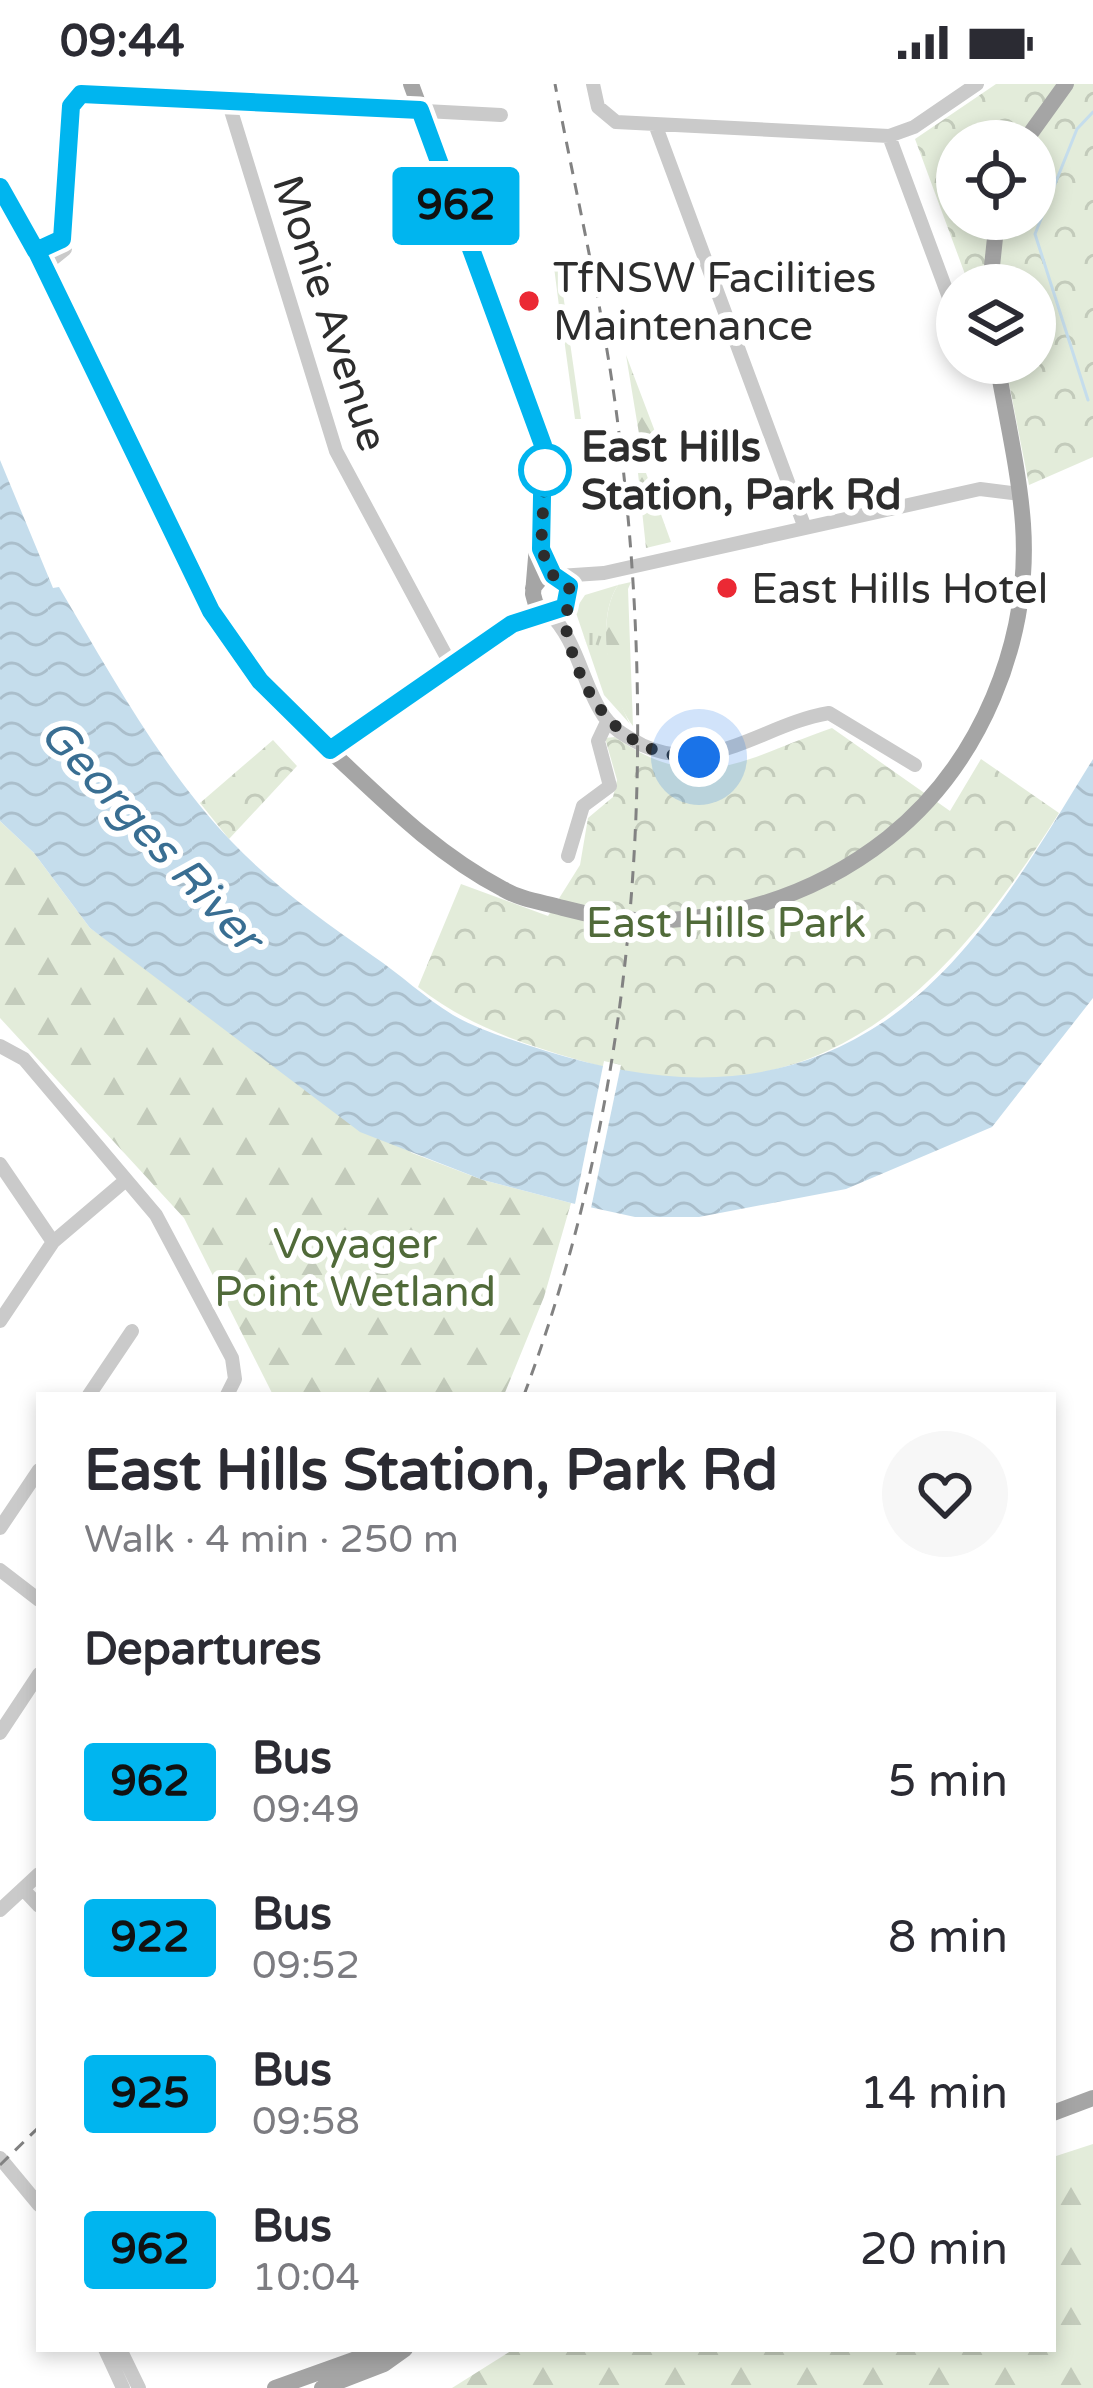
<!DOCTYPE html>
<html lang="en">
<head>
<meta charset="utf-8">
<style>
	:root { --surface:#fff; --page:#f7f7f7; --text:#2b2b33; --muted:#7c7c81 }
	body { margin:0; font-family:"Varela Round",sans-serif; background:var(--page); color:var(--text); height:100vh; display:flex; flex-direction:column; font-size:45px; white-space:nowrap }
	* { box-sizing:border-box; margin:0 }
	p { font-size:39px; color:var(--muted) }
	.icon { flex:none; width:66px; height:66px; fill:none; stroke:currentColor; stroke-width:2; stroke-linecap:round; stroke-linejoin:round }
	.map { position:relative; flex:1; overflow:hidden }
	.sheet { position:absolute; left:36px; top:1308px; width:1020px; height:960px; display:flex; flex-direction:column; background:var(--surface); border-radius:0px; box-shadow:0 6px 18px #0003 }
	.sheet>* { flex:none }
	.badge { padding:0 24px; border-radius:9px; font-size:42px; line-height:78px }
	.tools { position:absolute; left:936px; top:36px; display:grid; gap:24px }
	.tools a { display:grid; place-items:center; width:120px; height:120px; border-radius:50%; background:var(--surface); box-shadow:0 6px 18px #0003; font-size:60px }
	.you { position:absolute; width:60px; height:60px; margin:-30px; border:9px solid #fff; border-radius:50%; background:#1a73e8; box-shadow:0 0 0 18px #1a73e833 }
	.map>.badge { position:absolute; translate:-50% -50%; box-shadow:0 0 0 6px #fff }
	h2 { padding:0 48px; font-size:45px; line-height:108px }
	.round { display:grid; place-items:center; flex:none; width:126px; height:126px; border-radius:63px; background:var(--page) }
	.overview { display:flex; align-items:center; justify-content:space-between; height:204px; padding:0 48px }
	h1 { font-size:57px; font-weight:700; line-height:90px }
	ul { padding:0; list-style:none }
	li { display:flex; align-items:center; gap:36px; height:156px; padding:0 48px }
	li div { flex:1 }
	li b { display:block; font-size:45px }
	li em { font-style:normal }
	li .badge { min-width:132px; font-weight:700; text-align:center }
	.status { display:flex; justify-content:space-between; align-items:center; height:84px; padding:0 60px; background:var(--surface); direction:ltr }
	.status svg { height:33px; fill:currentColor }
	.map>svg:first-child { display:block }
	.grass { fill:url(#grass-tufts) }
	.forest { fill:url(#forest-firs) }
	.park { fill:url(#park-crowns); fill-rule:evenodd }
	.water { fill:url(#water-waves) }
	.pier { fill:#fff }
	.lines { fill:none; stroke-linecap:round; stroke-linejoin:round }
	.stream { stroke:#c5ddec; stroke-width:3 }
	.minor { stroke:#cacaca; stroke-width:14 }
	.major { stroke:#a5a5a5; stroke-width:16 }
	.rail { stroke:#828282; stroke-width:3; stroke-dasharray:12 9; stroke-linecap:butt }
	.line-casing { stroke:#fff; stroke-width:27 }
	.line { stroke:#00b5ef; stroke-width:18 }
	.walk { stroke:#2d2d2d; stroke-width:12; stroke-dasharray:0 21.6 }
	.poi-dot { fill:#eb2934; stroke:#fff; stroke-width:4.5 }
	.stop-dot { fill:#fff; stroke:#00b5ef; stroke-width:6 }
	.labels { text-anchor:middle; stroke-width:12; stroke-linejoin:round; paint-order:stroke }
	.poi-label { font-size:42px; fill:#2d2d2d; stroke:#fff; text-anchor:start }
	.street-label { font-size:42px; fill:#2d2d2d; stroke:#fff }
	.stop-label { font-size:42px; font-weight:bold; fill:#2d2d2d; stroke:#fff; text-anchor:start }
	.park-label { font-size:42px; fill:#506a39; stroke:#fff }
	.water-label { font-size:45px; font-style:italic; fill:#396e92; stroke:#fff }
</style>
</head>
<body>
<div class="status"><b>09:44</b><svg viewBox="0 0 49 12"><path d="M0 12V9h3v3zM5 12V6h3v6zM10 12V3h3v9zM15 12V0h3v12zM26 1h20v11H26zM47 4h2v5h-2z"/></svg></div>
<div class="map">
<svg width="1093" height="2304" viewBox="0 0 1093 2304">
	<defs>
		<pattern id="grass-tufts" width="24" height="20" patternUnits="userSpaceOnUse" patternTransform="scale(3)"><rect width="24" height="20" fill="#e3ecda"/><path d="M3 7l-1-3M5 7V3M7 7l1-3M15 17l-1-3M17 17v-4M19 17l1-3" fill="none" stroke="#c3cbbb"/></pattern>
		<pattern id="forest-firs" width="22" height="20" patternUnits="userSpaceOnUse" patternTransform="scale(3)"><rect width="22" height="20" fill="#e3ecda"/><path d="M5 1l3.5 6h-7zM16 11l3.5 6h-7z" fill="#c3cbbb"/></pattern>
		<pattern id="park-crowns" width="20" height="18" patternUnits="userSpaceOnUse" patternTransform="scale(3)"><rect width="20" height="18" fill="#e3ecda"/><path d="M2 6a3 3 0 1 1 6 0M12 15a3 3 0 1 1 6 0" fill="none" stroke="#c3cbbb"/></pattern>
		<pattern id="water-waves" width="16" height="10" patternUnits="userSpaceOnUse" patternTransform="scale(3)"><rect width="16" height="10" fill="#c5ddec"/><path d="M0 5q4-4 8 0t8 0" fill="none" stroke="#aabecb"/></pattern>
	</defs>
	<rect width="100%" height="100%" fill="#fff"/>
	<!-- grass -->
	<path class="grass" d="M559,182L581,335H575L563,247H557L553,233L560,230L554,183Z
		M618,501C594,538 611,603 630,640L604,611L575,526L585,511Z"/>
	<!-- forest -->
	<path class="forest" d="M626,271L665,374L645,377L649,369L642,368Z
		M638,389H646L671,458L646,464Z
		M631,498L628,505L633,642C608,611 595,535 618,501Z
		M0,737L34,769L90,844L412,1069L483,1096L571,1119L544,1213L504,1311H273L184,1134L0,934Z
		M1093,2060V2304H452L514,2265H1053V2073Z"/>
	<!-- park -->
	<path class="park" d="M996,0H1093V373L1029,401L1005,279H1035V201H969L915,55ZM957,57H1035V135H957Z
		M832,644L950,727L981,675L1059,729C943,915 809,1047 575,975C517,958 465,940 418,903L461,800L548,832L580,781L588,734L613,713L617,696L605,654L615,653C701,713 744,674 832,644Z
		M273,656L297,682L229,755L200,719Z"/>
	<!-- water -->
	<path class="water" d="M0,376L53,504L59,503C110,589 162,685 232,758C275,803 322,836 373,872C400,890 425,914 453,931C481,947 516,957 546,967C666,1004 777,1009 885,937C976,875 1036,767 1093,675V914L992,1043L846,1105L699,1133H635L571,1119L483,1096L360,1048L90,844L34,769L0,737Z"/>
	<!-- pier -->
	<path class="pier" d="M604,977L621,981L590,1129L574,1125Z"/>
	<g class="lines">
		<!-- stream -->
		<path class="stream" d="M1088,316L1035,150L1077,45L1093,28"/>
		<!-- minor -->
		<path class="minor" d="M593,0L598,23L616,38L889,52L914,43L977,0
			M228,17L336,367L451,581
			M655,40L805,444
			M889,52L957,235
			M44,182L65,165L71,22L81,9L501,31
			M559,492L604,489L980,405L1020,410
			M548,528C576,554 581,594 600,626C610,644 625,652 642,661C711,693 763,640 829,629L915,681
			M568,772L583,722L610,702L598,657L607,638
			M0,962L24,975L156,1131L232,1274L235,1295L227,1311
			M0,1080L53,1158
			M0,1237L53,1158L126,1096
			M89,1311L132,1247
			M0,1444L39,1386
			M0,1486L39,1516
			M0,1649L39,1590
			M23,1805L39,1822
			M0,1826L39,1790
			M0,2074L39,2121
			M105,2265L123,2304
			M120,2265L139,2304"/>
		<!-- major -->
		<path class="major" d="M411,0L545,365L533,510L536,521L548,528L560,526L570,512L567,498L556,491L541,494L533,504
			M1025,57L1066,0
			M0,103C88,248 137,414 229,557C259,603 301,638 340,676C391,724 440,772 503,805C522,816 542,818 563,824C674,855 798,825 888,754C981,680 1031,557 1023,440C1019,386 1006,332 997,279
			M990,201L997,135
			M330,666L512,540L545,527
			M1053,2029L1093,2014
			M275,2304L384,2265
			M322,2304L384,2280L405,2265"/>
		<!-- rail -->
		<path class="rail" d="M524,1311C638,1006 659,671 619,349C605,232 577,116 555,0
			M0,2081L39,2043"/>
	</g>
	<g class="lines">
		<defs>
			<path id="line" d="M0,103L36,167L62,155L71,22L81,10L420,26L543,361L541,465L553,491L569,502L565,523L512,540L330,666L260,597L211,527L37,168"/>
		</defs>
		<!-- line casing -->
		<use href="#line" class="line-casing"/>
		<!-- line -->
		<use href="#line" class="line"/>
		<!-- walk -->
		<path class="walk" d="M545,386L541,465L553,491L569,502C571,518 563,533 567,549C582,617 625,675 699,673"/>
	</g>
	<!-- markers -->
	<g class="poi-dot">
		<circle cx="529" cy="217" r="12"/>
		<circle cx="727" cy="504" r="12"/>
	</g>
	<circle class="stop-dot" cx="545" cy="386" r="24"/>
	<g class="labels">
		<!-- poi labels -->
		<g class="poi-label">
			<text x="553" y="208">TfNSW Facilities<tspan x="553" dy="48">Maintenance</tspan></text>
			<text x="751" y="519">East Hills Hotel</text>
		</g>
		<!-- street labels -->
		<g class="street-label">
			<text transform="translate(331 229) rotate(72)" y="15">Monie Avenue</text>
		</g>
		<!-- stop labels -->
		<g class="stop-label">
			<text x="581" y="377">East Hills<tspan x="581" dy="48">Station, Park Rd</tspan></text>
		</g>
		<!-- park labels -->
		<g class="park-label">
			<text x="726" y="853">East Hills Park</text>
			<text x="355" y="1174">Voyager<tspan x="355" dy="48">Point Wetland</tspan></text>
		</g>
		<!-- water labels -->
		<g class="water-label">
			<text transform="translate(152 750) rotate(47)" y="16">Georges River</text>
		</g>
	</g>
</svg>
<div class="tools">
<a><svg class="icon" aria-label="locate" viewBox="0 0 24 24"><circle cx="12" cy="12" r="6"/><path d="M12 2v4M12 18v4M2 12h4M18 12h4"/></svg></a>
<a><svg class="icon" aria-label="layers" viewBox="0 0 24 24"><path d="M12 4l9 5-9 5-9-5zM3 14l9 5 9-5"/></svg></a>
</div>
<div class="you" style="left:699px;top:673px"></div>
<b class="badge" style="left:456px;top:122px;background:#00b5ef;color:#111">962</b>
<section class="sheet">
<div class="overview"><div><h1>East Hills Station, Park Rd</h1><p>Walk · 4 min · 250 m</p></div><a class="round"><svg class="icon" aria-label="heart" viewBox="0 0 24 24"><path d="M12 20l-8-8c-3-5 5-10 8-4 3-6 11-1 8 4z"/></svg></a></div>
<h2>Departures</h2>
<ul>
<li><span class="badge" style="background:#00b5ef;color:#111">962</span><div><b>Bus</b><p>09:49</p></div><em>5 min</em></li>
<li><span class="badge" style="background:#00b5ef;color:#111">922</span><div><b>Bus</b><p>09:52</p></div><em>8 min</em></li>
<li><span class="badge" style="background:#00b5ef;color:#111">925</span><div><b>Bus</b><p>09:58</p></div><em>14 min</em></li>
<li><span class="badge" style="background:#00b5ef;color:#111">962</span><div><b>Bus</b><p>10:04</p></div><em>20 min</em></li>
</ul>
</section>
</div>
</body>
</html>
